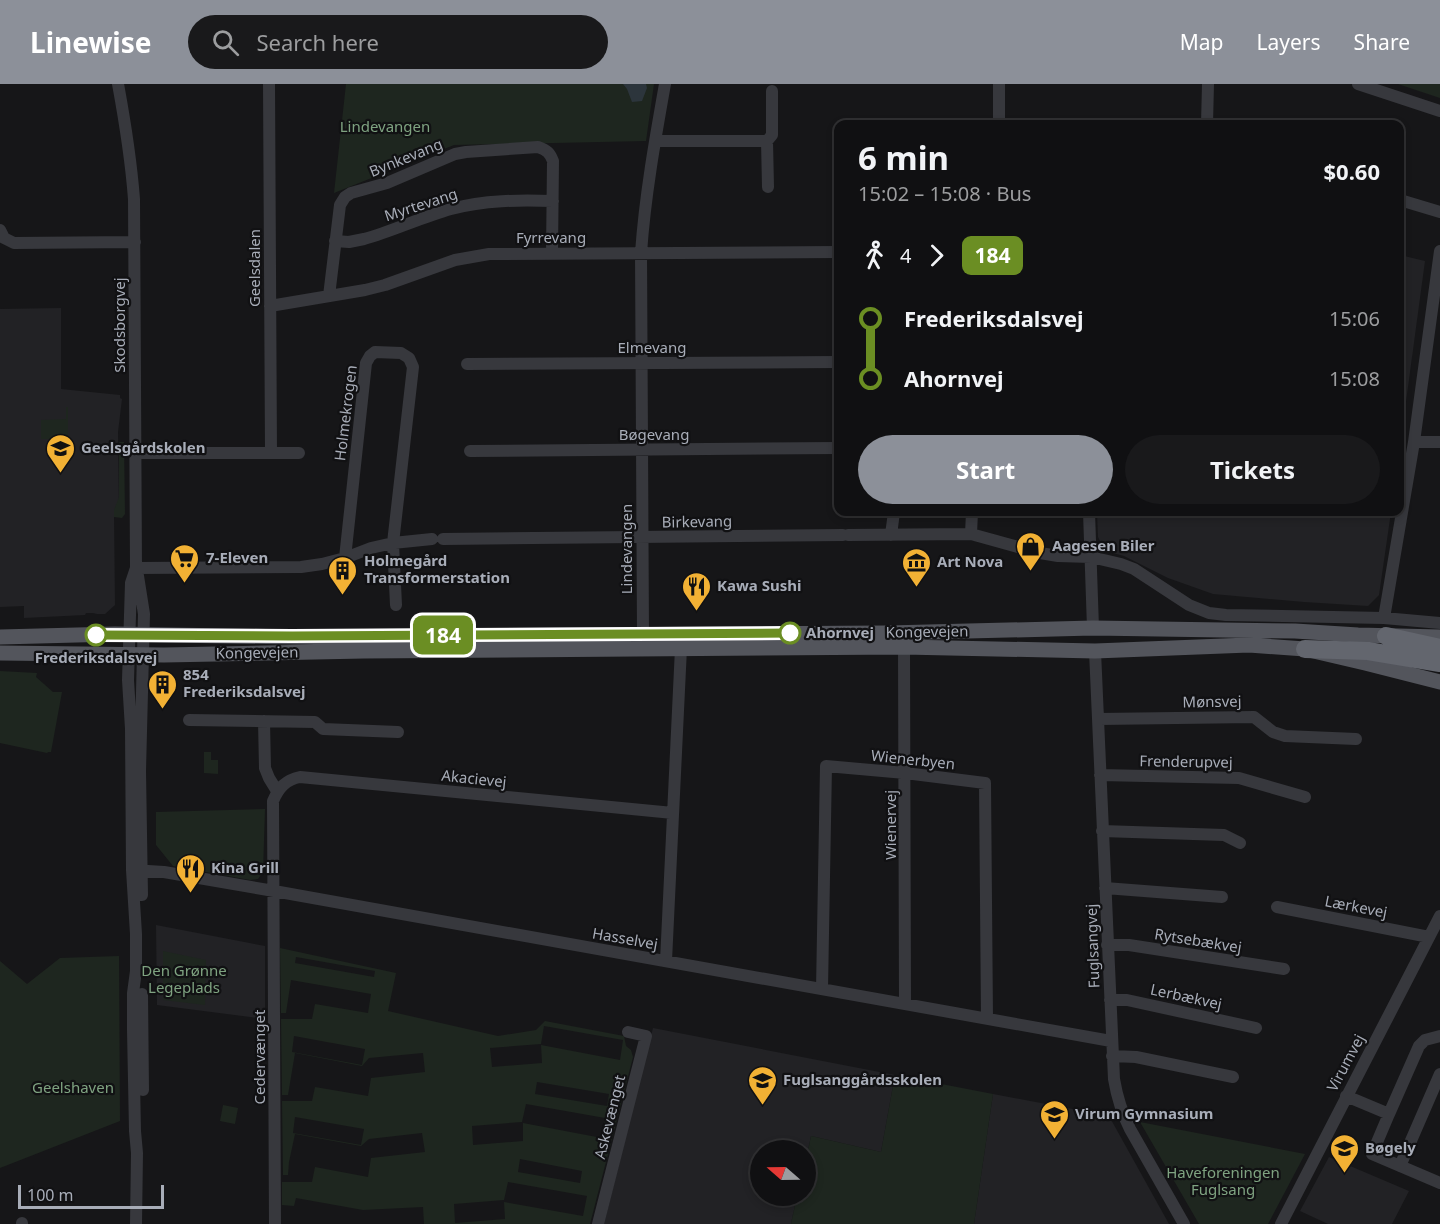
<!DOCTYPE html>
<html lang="en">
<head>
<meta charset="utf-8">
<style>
	:root { --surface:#101012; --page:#19191b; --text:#f1f3f6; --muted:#9c9d9f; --line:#303032; --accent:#8c9099 }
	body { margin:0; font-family:"Noto Sans",sans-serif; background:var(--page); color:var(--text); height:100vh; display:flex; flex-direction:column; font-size:22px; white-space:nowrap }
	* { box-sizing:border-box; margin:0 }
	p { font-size:20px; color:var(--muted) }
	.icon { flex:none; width:33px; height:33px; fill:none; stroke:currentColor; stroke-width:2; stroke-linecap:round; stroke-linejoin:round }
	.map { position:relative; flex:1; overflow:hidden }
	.sheet { position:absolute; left:834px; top:36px; width:570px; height:396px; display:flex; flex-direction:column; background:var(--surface); border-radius:12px; box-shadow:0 3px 9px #0003,0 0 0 2px var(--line) }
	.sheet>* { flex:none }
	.badge { padding:0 12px; border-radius:9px; font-size:21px; line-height:39px }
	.needle { width:39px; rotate:290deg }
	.tools { position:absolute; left:750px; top:1056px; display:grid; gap:12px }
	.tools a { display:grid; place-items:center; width:66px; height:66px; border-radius:50%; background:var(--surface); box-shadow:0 3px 9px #0003,0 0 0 2px var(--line); font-size:30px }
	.scale { position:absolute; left:18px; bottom:15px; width:146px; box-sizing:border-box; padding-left:6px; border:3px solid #a8adb8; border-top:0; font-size:16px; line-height:21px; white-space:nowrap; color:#a8adb8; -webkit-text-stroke:4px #111113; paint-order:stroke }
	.map>.badge { position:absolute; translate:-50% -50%; box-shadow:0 0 0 3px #fff }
	.legs { display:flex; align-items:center; gap:9px; height:66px; padding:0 24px; font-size:20px }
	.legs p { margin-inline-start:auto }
	.headline { display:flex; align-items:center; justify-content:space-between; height:102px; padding:0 24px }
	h1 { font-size:33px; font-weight:700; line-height:45px }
	.button { display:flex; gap:12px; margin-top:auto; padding:12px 24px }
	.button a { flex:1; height:69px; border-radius:36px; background:var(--accent); color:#fff; font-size:24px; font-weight:700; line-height:69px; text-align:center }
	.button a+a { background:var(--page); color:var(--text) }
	ul { padding:0 24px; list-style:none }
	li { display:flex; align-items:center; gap:21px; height:60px; font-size:22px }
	li i { display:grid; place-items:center; width:9px; height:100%; margin:0 8px; background:currentColor }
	li i::after { content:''; width:15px; height:15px; margin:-8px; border:4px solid; border-radius:50%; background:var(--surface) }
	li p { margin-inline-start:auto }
	li:first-child i { background:linear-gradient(#0000 50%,currentColor 0) }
	li:last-child i { background:linear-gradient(currentColor 50%,#0000 0) }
	header { display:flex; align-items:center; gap:36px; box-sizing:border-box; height:84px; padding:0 30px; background:var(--accent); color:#fff }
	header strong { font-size:28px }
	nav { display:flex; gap:33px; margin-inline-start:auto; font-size:21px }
	.search { width:420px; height:54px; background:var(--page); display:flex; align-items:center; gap:15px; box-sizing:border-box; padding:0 21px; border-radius:33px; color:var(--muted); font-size:22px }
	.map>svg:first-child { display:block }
	.built { fill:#222225 }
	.green { fill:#1e261f; fill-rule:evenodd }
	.water { fill:#2c353c }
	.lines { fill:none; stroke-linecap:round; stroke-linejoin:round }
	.minor { stroke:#37383d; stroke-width:12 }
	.major { stroke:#53555c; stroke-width:15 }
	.highway { stroke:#63666e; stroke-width:18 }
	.line-1-casing { stroke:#fff; stroke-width:14 }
	.line-1 { stroke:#6b8e23; stroke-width:9 }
	.stop-1-dot { fill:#fff; stroke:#6b8e23; stroke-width:3 }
	.labels { text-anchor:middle; stroke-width:4.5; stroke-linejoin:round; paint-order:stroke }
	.park-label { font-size:15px; fill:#7fa381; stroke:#111113 }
	.street-label { font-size:15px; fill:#a8adb8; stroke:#111113 }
	.poi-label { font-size:15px; font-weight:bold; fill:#a8adb8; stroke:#111113; text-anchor:start }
	.stop-label { font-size:15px; font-weight:bold; fill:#a8adb8; stroke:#111113; text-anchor:start }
</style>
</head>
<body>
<header>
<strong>Linewise</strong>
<div class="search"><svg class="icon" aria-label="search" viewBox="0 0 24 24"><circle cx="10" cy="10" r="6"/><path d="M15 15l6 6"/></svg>Search here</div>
<nav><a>Map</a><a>Layers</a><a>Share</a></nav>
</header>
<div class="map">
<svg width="1440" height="1140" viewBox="0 0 1440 1140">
	<rect width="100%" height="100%" fill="#161618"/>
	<!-- built -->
	<path class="built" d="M1400,171L1425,177L1400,362Z
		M61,224V305L120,311V314L122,315L118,348L119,430H114L115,521L105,530H97L93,529H86L85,531L24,534V522L0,523V225Z
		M1097,428H1391L1379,511L1368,522L1304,518L1213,510L1168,494L1124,472L1105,467L1098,453Z
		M156,841L265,862V935L157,921Z
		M653,944L895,991L881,1068L811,1052L806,1076V1066H760V1112H797L791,1140H604Z
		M993,1010L1109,1032L1169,1140H974Z
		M1329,1073L1409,1107L1392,1140H1328L1300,1127Z"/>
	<!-- green -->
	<path class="green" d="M346,0H654L646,57L454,61L334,109Z
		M1398,0H1440V14Z
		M66,323H68V352L64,355H41V336L66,335Z
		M119,358H124L125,430L122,434L114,433V426L119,413Z
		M0,587L37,589L36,593L53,608H62L51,668H48L47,669L0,659Z
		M204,668H211V676H218V690L204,689Z
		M265,725L263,788L258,795L250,796L173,782L156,761V728Z
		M280,864L396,889L388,927L498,952L536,946L545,937L624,952L626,962L631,966L633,973L590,1140H424L423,1123L363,1126L296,1114L294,1122L282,1121V1098H312L315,1083L368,1093L371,1074L425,1068L422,1049L369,1055L361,1062L295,1050L289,1078L288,1091H283L282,1017H312L315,1003L368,1012L371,994L425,988L423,969L369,974L362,982L295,969L288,1011H282L281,935H312L315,920L368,929L371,910L291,896L286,929H281ZM296,873L375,887L374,893L295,879ZM544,942L623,956L620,976L541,961L542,979L492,983L490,964L541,960ZM294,952L365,965L362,981L292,968ZM537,998L609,1010L607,1022L535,1010ZM526,1020L605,1034L602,1054L523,1039V1057L473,1061L472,1042L522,1038ZM295,1033L364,1045L361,1061L293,1049ZM520,1075L582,1087L580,1099L518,1088ZM508,1098L587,1112L583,1132L504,1118L505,1135L455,1139L454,1120L504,1116Z
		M163,867L206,876L205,921L163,916Z
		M119,872L120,1037L0,1084V877L27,900L60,874Z
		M895,991L993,1010L974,1140H791L797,1112H806V1076L811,1052L881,1068Z
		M223,1021L238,1024L235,1040L220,1037Z
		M1140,1038L1305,1070L1268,1140H1199Z"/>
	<!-- water -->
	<path class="water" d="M623,0H646L647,4L642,17L632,18L627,5Z"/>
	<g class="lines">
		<!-- minor -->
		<path class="minor" d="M118,0C125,38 131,76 134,115L136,484L131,499L128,596L131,645L132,786L136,850V887L133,909V946L135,1047L137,1069L136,1140
			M269,0L271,369
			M1358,0L1440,27
			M999,40V0
			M1207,40L1208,0
			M655,57H767
			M768,103L767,57L772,51V7
			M1400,116L1440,128
			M0,146L4,154L14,159L135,158
			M335,157L349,158L364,155C393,147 422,133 451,125C485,116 518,116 553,117
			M329,212L340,121L345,113L351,109L387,99L455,70L466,68L538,63C547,66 550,69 553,77L552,169
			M270,222L365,206L385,201L455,176L489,170L838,168
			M467,280L838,278
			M1414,358H1440
			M470,367L838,364
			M136,369H299
			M1089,428L1093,544
			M971,450L972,428
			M848,451L971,450L1040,469L1058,472L1091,473L1121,480L1134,485L1189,521L1209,529L1226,531L1384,534L1440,539
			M891,451L894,428
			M443,455L843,451
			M345,474L366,279L370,272L375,268L401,269L409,274L413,283L393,459L396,521
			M136,484L301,483L322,480L345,474L371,464L393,459L432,455
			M136,485L138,492L144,530L140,687L142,811
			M1384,534L1414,358L1440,167
			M643,550L641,169C645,112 655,56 665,0
			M904,563L905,919
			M1095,567L1114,995C1117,1013 1122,1029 1130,1045L1184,1140
			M1099,635L1254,633L1273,648L1285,652L1356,655
			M189,636L315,638L323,645L398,648
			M264,637L265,684L269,694L277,707
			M1100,691L1239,694L1305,713
			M1102,747L1224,751L1240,759
			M132,786L164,788L274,807L1111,957
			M1105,804L1222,813
			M1277,823L1429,853
			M1107,861H1129L1284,885
			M666,877L681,564
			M822,905L826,682L905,689L985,699L987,934
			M142,910L143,1006
			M1110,916H1127L1256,944
			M1112,972L1136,973L1233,993
			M1346,1012L1389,1030L1419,962L1425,956L1440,952
			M1389,1030L1372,1070L1440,1099
			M1400,1082L1440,990
			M22,1140V1139
			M275,1140L273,717C279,703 286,696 300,693L673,729
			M598,1140L646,952L628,948
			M1281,1140L1440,832"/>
		<!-- major -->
		<path class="major" d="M0,553L115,550L292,553L888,549L1093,544L1295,547L1358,551L1440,553
			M0,569L164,571L364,567L904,563L1095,567L1249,561L1305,565L1365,579L1440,598"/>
		<!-- highway -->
		<path class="highway" d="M1386,552L1440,564
			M1305,565L1368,567L1440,579"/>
	</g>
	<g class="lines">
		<defs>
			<path id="line-1" d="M96,551L292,552L790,549"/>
		</defs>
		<!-- line-1 casing -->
		<use href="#line-1" class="line-1-casing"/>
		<!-- line-1 -->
		<use href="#line-1" class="line-1"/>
	</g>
	<!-- icons -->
	<defs>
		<symbol id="school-pin" viewBox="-11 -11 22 30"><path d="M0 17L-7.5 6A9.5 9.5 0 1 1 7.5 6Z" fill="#f2b134" stroke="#111113"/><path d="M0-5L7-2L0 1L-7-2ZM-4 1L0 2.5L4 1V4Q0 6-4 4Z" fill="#111"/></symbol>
		<symbol id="shop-pin" viewBox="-11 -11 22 30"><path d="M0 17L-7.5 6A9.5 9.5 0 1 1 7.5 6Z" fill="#f2b134" stroke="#111113"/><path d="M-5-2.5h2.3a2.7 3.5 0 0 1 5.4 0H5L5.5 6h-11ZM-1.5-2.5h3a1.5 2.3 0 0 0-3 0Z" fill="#111"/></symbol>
		<symbol id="supermarket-pin" viewBox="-11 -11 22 30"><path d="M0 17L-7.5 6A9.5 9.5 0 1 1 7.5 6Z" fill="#f2b134" stroke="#111113"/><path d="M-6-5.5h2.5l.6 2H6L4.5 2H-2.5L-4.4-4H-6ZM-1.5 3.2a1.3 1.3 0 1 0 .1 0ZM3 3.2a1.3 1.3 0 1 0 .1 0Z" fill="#111"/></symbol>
		<symbol id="museum-pin" viewBox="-11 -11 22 30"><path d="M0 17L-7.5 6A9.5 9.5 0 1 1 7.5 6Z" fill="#f2b134" stroke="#111113"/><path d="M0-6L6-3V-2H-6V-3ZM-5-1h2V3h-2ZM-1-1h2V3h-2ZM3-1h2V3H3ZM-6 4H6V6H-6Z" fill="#111"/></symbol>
		<symbol id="building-pin" viewBox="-11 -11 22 30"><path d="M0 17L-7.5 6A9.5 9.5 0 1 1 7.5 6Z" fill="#f2b134" stroke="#111113"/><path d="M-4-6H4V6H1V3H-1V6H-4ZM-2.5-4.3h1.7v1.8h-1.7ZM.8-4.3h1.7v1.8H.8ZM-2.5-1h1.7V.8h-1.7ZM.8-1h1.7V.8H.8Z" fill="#111"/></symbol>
		<symbol id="restaurant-pin" viewBox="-11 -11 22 30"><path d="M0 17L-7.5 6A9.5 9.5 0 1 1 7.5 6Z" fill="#f2b134" stroke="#111113"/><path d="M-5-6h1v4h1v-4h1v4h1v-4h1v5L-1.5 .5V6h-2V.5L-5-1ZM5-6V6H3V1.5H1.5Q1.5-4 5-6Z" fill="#111"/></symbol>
	</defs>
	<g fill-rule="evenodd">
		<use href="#school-pin" x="44" y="348" width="33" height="45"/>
		<use href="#shop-pin" x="1014" y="446" width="33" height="45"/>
		<use href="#supermarket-pin" x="168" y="458" width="33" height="45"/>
		<use href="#museum-pin" x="900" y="462" width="33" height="45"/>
		<use href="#building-pin" x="326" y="470" width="33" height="45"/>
		<use href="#restaurant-pin" x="680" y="486" width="33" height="45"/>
		<use href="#building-pin" x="146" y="584" width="33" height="45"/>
		<use href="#restaurant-pin" x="174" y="768" width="33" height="45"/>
		<use href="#school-pin" x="746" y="980" width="33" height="45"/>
		<use href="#school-pin" x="1038" y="1014" width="33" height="45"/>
		<use href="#school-pin" x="1328" y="1048" width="33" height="45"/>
	</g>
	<!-- markers -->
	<g class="stop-1-dot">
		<circle cx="790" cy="549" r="10"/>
		<circle cx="96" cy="551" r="10"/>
	</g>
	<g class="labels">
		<!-- park labels -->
		<g class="park-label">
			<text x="385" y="48">Lindevangen</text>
			<text x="184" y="892">Den Grønne<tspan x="184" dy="17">Legeplads</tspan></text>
			<text x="73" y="1009">Geelshaven</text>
			<text x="1223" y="1094">Haveforeningen<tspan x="1223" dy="17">Fuglsang</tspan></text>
		</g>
		<!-- street labels -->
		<g class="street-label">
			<text transform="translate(406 74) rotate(-22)" y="5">Bynkevang</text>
			<text transform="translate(421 121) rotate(-18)" y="5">Myrtevang</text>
			<text x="551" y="159">Fyrrevang</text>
			<text transform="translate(255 184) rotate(-90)" y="5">Geelsdalen</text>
			<text transform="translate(120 241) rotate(-90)" y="5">Skodsborgvej</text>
			<text x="652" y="269">Elmevang</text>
			<text transform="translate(346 329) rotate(-83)" y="5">Holmekrogen</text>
			<text x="654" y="356">Bøgevang</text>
			<text transform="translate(697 438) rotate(-1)" y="5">Birkevang</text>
			<text transform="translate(627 465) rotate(-90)" y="5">Lindevangen</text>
			<text transform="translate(927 548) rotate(-1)" y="5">Kongevejen</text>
			<text transform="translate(257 569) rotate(-1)" y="5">Kongevejen</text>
			<text transform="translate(1212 618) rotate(-1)" y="5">Mønsvej</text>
			<text transform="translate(913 676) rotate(6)" y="5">Wienerbyen</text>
			<text transform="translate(1186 678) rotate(1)" y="5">Frenderupvej</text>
			<text transform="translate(474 695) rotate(6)" y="5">Akacievej</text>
			<text transform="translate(891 741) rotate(-90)" y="5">Wienervej</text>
			<text transform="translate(1356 823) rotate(11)" y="5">Lærkevej</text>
			<text transform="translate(625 855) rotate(10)" y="5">Hasselvej</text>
			<text transform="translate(1198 857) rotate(9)" y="5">Rytsebækvej</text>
			<text transform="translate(1093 862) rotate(-92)" y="5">Fuglsangvej</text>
			<text transform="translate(1186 913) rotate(12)" y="5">Lerbækvej</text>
			<text transform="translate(260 973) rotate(-90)" y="5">Cedervænget</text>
			<text transform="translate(1346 979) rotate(-62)" y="5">Virumvej</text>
			<text transform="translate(610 1033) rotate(-76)" y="5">Askevænget</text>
		</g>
		<!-- poi labels -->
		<g class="poi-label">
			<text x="81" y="369">Geelsgårdskolen</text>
			<text x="1052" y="467">Aagesen Biler</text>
			<text x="206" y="479">7-Eleven</text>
			<text x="364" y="482">Holmegård<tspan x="364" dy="17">Transformerstation</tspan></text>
			<text x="937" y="483">Art Nova</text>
			<text x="717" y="507">Kawa Sushi</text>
			<text x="183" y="596">854<tspan x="183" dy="17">Frederiksdalsvej</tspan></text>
			<text x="211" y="789">Kina Grill</text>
			<text x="783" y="1001">Fuglsanggårdsskolen</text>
			<text x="1075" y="1035">Virum Gymnasium</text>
			<text x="1365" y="1069">Bøgely</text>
		</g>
		<!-- stop labels -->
		<g class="stop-label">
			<text x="806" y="554">Ahornvej</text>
			<text x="96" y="579" text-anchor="middle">Frederiksdalsvej</text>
		</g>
	</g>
</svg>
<div class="tools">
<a><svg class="needle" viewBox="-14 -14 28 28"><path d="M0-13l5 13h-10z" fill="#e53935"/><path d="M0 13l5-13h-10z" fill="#9c9d9f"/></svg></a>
</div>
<div class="scale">100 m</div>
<b class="badge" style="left:443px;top:551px;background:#6b8e23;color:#fff">184</b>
<section class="sheet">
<div class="headline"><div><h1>6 min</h1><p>15:02 – 15:08 · Bus</p></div><b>$0.60</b></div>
<div class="legs"><svg class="icon" aria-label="walk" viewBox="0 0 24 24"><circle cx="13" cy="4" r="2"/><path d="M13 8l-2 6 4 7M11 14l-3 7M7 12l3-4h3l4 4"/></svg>4<svg class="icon" aria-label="forward" viewBox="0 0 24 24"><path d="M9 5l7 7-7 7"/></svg><b class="badge" style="background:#6b8e23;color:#fff">184</b></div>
<ul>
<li><i style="color:#6b8e23"></i><b>Frederiksdalsvej</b><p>15:06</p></li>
<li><i style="color:#6b8e23"></i><b>Ahornvej</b><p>15:08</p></li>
</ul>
<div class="button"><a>Start</a><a>Tickets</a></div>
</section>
</div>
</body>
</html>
